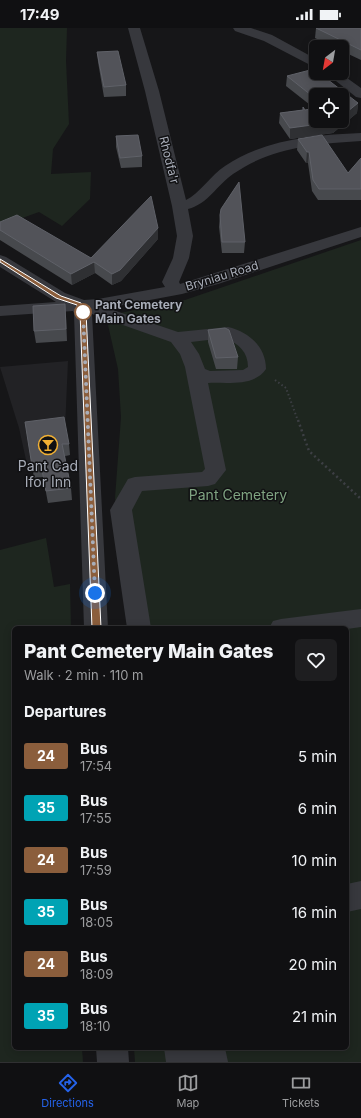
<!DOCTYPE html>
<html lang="en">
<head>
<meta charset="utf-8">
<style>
	:root { --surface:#101012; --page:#1e1e20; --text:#f1f3f6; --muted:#9c9d9f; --line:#303032; --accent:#2563eb }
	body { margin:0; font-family:Inter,sans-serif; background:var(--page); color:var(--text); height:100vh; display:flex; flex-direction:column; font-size:15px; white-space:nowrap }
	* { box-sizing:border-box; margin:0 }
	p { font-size:13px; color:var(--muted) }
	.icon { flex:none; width:22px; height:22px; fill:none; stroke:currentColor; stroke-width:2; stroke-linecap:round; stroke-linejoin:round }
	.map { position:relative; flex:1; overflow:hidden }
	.side { position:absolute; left:12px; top:598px; width:337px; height:424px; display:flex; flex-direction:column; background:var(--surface); border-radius:6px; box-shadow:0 2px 10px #0003,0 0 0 1px var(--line) }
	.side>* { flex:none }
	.badge { padding:0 8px; border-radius:3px; font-size:14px; line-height:26px }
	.needle { width:26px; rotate:211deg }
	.fabs { position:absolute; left:309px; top:12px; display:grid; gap:8px }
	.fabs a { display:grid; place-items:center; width:40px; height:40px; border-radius:6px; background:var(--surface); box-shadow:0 2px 10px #0003,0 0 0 1px var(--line); font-size:20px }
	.you { position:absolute; width:20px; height:20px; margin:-10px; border:3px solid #fff; border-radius:50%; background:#1a73e8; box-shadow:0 0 0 6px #1a73e833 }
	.map>.badge { position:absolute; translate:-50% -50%; box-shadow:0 0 0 2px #fff }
	h2 { padding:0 12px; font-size:15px; line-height:36px }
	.round { display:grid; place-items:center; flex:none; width:42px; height:42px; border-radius:6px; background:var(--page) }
	.summary { display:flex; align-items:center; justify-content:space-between; height:68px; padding:0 12px }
	h1 { font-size:19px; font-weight:800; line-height:30px }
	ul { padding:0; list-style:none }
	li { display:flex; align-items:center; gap:12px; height:52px; padding:0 12px }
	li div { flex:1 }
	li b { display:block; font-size:15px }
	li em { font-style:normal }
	li .badge { min-width:44px; font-weight:700; text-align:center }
	.status { display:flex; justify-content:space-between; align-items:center; height:28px; padding:0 20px; background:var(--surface); direction:ltr }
	.status svg { height:11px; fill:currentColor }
	.menu { display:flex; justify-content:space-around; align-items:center; height:56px; border-top:1px solid var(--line); background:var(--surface); font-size:11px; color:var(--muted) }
	.menu a { display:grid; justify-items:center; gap:2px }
	.menu .current { color:var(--accent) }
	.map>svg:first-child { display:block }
	.built { fill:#222225 }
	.green { fill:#1e261f }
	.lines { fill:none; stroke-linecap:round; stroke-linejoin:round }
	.path-far1 { stroke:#3d3f44; stroke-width:2; stroke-dasharray:1.5 2.5; stroke-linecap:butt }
	.path { stroke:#3d3f44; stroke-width:2.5; stroke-dasharray:2 3; stroke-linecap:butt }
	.minor { fill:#37383d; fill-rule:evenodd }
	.wall { fill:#47494d; fill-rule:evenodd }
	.shaded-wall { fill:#2f3033 }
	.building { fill:#525359; stroke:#5f6168 }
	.line { fill:#8b5e3c; stroke:#fff }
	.walk { stroke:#a8adb8; stroke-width:4; stroke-dasharray:0 7.2 }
	.stop-dot { fill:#fff; stroke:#8b5e3c; stroke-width:2 }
	.labels { text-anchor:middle; stroke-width:3; stroke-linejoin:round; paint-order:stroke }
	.far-street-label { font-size:12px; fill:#a8adb8; stroke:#111113 }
	.far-stop-label { font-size:12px; font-weight:bold; fill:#a8adb8; stroke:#111113; text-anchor:start }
	.poi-label { font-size:14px; fill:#a8adb8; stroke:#111113 }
	.park-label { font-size:14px; fill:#7fa381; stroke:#111113 }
</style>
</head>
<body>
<div class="status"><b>17:49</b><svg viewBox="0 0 49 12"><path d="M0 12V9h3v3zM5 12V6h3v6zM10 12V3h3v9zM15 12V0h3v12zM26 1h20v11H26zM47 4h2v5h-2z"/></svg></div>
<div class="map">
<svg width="361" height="1034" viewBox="0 0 361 1034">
	<rect width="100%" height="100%" fill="#161618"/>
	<!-- built -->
	<path class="built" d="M68,333L65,401L70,427L33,441H28L19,400L0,339Z"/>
	<!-- green -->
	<path class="green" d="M0,0H67L66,33L69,96L53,121L51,146L91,144L90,171L62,198L39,184L0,198Z
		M361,212V1034H204L201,1020H347V600H132L115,470L121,389L118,341L108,297L120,285L185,272Z
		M46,510L54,559L70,556L71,600H14V1020H82L83,1034H0V522Z
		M134,1020H169L170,1034H135Z"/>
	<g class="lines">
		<!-- path-far1 -->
		<path class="path-far1" d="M275,352L286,360L298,393"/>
		<!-- path -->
		<path class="path" d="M298,392L309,423L361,471"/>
		<!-- minor -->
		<path class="minor" d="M128,0H140L159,63L186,172C199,166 211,147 225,138C266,111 313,107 361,105V113C315,116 272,119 233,146C217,157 208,176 188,181L193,208L189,230L179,254L180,256L361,199V209L218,256L182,266L107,280L178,304L228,299C249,304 266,319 266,341C254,359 227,354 208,355L226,442L215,456L208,458L142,463L132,482L151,600H127L110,482L128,451L135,449L202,444L205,441L185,339L180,326L171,314L92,286L108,600H84L74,285L73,283L0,288V278L56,274L0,239V227L6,229L65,265L84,272L98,271L165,259L162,254L173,230L177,208L172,178L145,63ZM225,310C239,316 248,324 248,339L243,342L210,343L205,341L199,326L191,314Z
			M233,0H251L272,7L316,31V40L264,13L235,3Z
			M326,45H340L361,60V70L356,69Z
			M361,581V599L347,601L269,600L273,593L281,591Z
			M361,853V881L347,884V856Z
			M96,1020H128L129,1034H97Z
			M164,1020H225L228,1034H166Z"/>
	</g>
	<!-- wall -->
	<path class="wall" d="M316,0H361V32L342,23V19H333L315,10Z
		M97,24L126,57V68L104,69L98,34Z
		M287,48L358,75L357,85L333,105L290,111L279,95L280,85L303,82V79L305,82L314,80L286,58ZM316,67L342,93H316Z
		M116,108L142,128V139L121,140L116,119Z
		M298,111L348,145L361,130V172H318L312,163L308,135H306L297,122Z
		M220,187L245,214L244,225H222L219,199Z
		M0,194L91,230L158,211L121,253L112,257L95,245L72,257L0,212Z
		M66,288L67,313L36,315L34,303Z
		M208,302L238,329L237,341H216L208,314Z
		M25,394L69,416L70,427L65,428L71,460L72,472L48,475L43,449L34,450Z"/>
	<!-- shaded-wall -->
	<path class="shaded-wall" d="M358,75L357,85L333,105L290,111V100L336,93H342V88Z
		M307,124H309L308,135H306Z
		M158,200V211L121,253L112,257V246Z
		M94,234L95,245L72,257L71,246Z"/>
	<!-- building -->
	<path class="building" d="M316,0H361V22Z
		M118,23L126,57L104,59L97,24Z
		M314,41L316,43V45H319L358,75L342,88V67H316V71L287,48Z
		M303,79L305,82L316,80V93H336L334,94L290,100L280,85L303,82Z
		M138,107L142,128L120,130L116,108Z
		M322,107L348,145L361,130V161H319L313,152L309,124H307L298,111Z
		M239,154L245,214H222L220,187L221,181Z
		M151,168L158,200L120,242L112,246L94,234L71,246L0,202V194L17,187L91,230Z
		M65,276L66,301L34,303L33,278Z
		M225,300L229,302L238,329L216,330L208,302Z
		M64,389L69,416H62L71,460L46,463L41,437L32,438L25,394Z"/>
	<!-- line -->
	<path class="line" d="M0,231L61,268L81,275L86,284L101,600L96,603L92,600L80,284L77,277L56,270L0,234Z"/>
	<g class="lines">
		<!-- walk -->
		<path class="walk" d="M83,284L95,565"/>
	</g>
	<!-- icons -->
	<defs>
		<symbol id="bar-ring" viewBox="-11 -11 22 22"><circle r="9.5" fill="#111113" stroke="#f2b134" stroke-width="1.5"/><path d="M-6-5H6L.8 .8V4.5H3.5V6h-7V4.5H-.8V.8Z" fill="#f2b134"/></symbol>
	</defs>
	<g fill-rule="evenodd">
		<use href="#bar-ring" x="37" y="406" width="22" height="22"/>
	</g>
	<!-- markers -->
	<circle class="stop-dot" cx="83" cy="284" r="8"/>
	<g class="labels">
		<!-- far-street labels -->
		<g class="far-street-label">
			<text transform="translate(169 132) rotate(76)" y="4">Rhodfa'r</text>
			<text transform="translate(222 248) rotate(-17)" y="4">Bryniau Road</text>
		</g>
		<!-- far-stop labels -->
		<g class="far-stop-label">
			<text x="95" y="281">Pant Cemetery<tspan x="95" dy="14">Main Gates</tspan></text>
		</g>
		<!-- poi labels -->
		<g class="poi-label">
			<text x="48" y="443">Pant Cad<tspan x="48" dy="16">Ifor Inn</tspan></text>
		</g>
		<!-- park labels -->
		<g class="park-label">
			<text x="238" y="472">Pant Cemetery</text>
		</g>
	</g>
</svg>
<div class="fabs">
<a><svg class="needle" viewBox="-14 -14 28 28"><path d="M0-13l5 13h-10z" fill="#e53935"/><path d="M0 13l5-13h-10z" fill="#9c9d9f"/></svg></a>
<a><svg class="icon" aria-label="locate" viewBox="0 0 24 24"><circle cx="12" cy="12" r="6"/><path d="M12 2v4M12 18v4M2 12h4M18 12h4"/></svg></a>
</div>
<div class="you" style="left:95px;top:565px"></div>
<section class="side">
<div class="summary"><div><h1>Pant Cemetery Main Gates</h1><p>Walk · 2 min · 110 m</p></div><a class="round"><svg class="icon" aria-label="heart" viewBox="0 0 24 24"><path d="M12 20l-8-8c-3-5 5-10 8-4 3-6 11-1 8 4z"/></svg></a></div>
<h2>Departures</h2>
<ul>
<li><span class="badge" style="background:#8b5e3c;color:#fff">24</span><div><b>Bus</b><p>17:54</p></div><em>5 min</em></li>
<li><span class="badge" style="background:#00a3b4;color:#fff">35</span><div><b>Bus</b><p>17:55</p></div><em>6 min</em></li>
<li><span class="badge" style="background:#8b5e3c;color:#fff">24</span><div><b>Bus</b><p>17:59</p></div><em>10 min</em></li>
<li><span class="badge" style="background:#00a3b4;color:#fff">35</span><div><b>Bus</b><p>18:05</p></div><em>16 min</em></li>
<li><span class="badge" style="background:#8b5e3c;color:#fff">24</span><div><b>Bus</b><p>18:09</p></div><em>20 min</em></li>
<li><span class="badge" style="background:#00a3b4;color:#fff">35</span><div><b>Bus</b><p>18:10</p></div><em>21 min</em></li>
</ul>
</section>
</div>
<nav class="menu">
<a class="current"><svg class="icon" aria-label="directions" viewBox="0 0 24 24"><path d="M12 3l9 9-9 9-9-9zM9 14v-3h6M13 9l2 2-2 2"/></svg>Directions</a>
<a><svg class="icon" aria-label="map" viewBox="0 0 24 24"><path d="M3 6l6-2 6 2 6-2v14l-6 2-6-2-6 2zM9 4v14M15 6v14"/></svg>Map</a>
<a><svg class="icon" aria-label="tickets" viewBox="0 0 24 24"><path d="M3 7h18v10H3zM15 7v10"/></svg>Tickets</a>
</nav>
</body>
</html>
